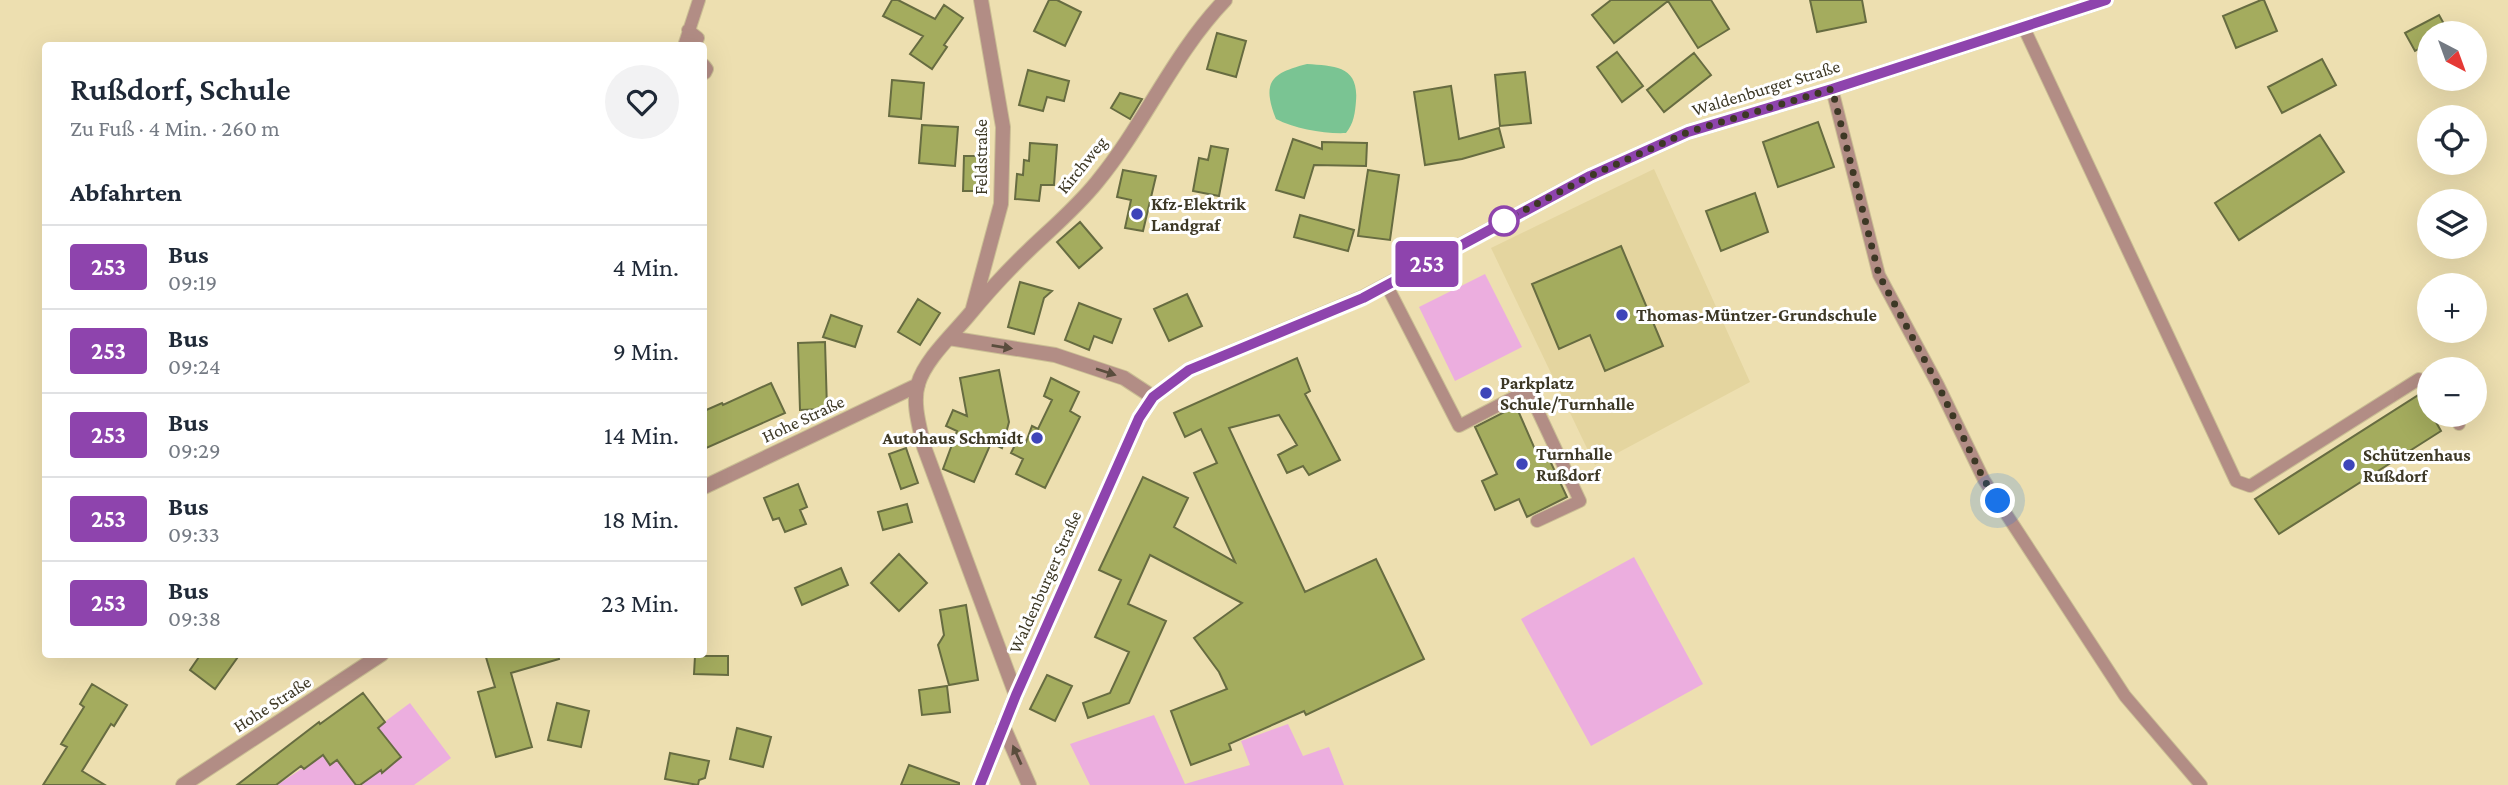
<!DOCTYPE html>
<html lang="de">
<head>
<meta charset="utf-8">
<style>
	:root { --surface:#fff; --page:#f2f2f3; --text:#1f2937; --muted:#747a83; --line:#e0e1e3 }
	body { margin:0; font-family:"Crimson Pro",serif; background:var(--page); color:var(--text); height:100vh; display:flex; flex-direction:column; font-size:26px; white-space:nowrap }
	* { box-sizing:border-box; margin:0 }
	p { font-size:23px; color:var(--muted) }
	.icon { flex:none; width:38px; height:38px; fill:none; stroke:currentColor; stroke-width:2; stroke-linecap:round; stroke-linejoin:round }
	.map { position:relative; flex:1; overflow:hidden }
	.drawer { position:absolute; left:42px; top:42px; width:665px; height:616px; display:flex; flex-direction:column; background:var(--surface); border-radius:7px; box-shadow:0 7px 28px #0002 }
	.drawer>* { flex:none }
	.badge { padding:0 14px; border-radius:5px; font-size:24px; line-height:46px }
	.needle { width:46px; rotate:139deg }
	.controls { position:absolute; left:2417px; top:21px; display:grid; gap:14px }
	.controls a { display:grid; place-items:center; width:70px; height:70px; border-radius:50%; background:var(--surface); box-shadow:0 7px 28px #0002; font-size:35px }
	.you { position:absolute; width:35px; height:35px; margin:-18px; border:5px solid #fff; border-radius:50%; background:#1a73e8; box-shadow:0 0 0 10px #1a73e833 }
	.map>.badge { position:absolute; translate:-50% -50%; box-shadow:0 0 0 4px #fff }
	h2 { padding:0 28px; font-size:26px; line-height:63px }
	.round { display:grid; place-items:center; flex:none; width:74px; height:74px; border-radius:37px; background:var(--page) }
	.head { display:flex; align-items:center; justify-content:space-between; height:119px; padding:0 28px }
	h1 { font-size:33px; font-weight:600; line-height:52px }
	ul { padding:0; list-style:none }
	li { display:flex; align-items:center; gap:21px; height:84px; padding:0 28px; border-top:2px solid var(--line) }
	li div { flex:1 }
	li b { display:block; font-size:26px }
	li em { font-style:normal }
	li .badge { min-width:77px; font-weight:700; text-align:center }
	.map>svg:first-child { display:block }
	.built { fill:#e4d59f }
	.green { fill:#ecaedf }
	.water { fill:#7ac493 }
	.building { fill:#a4ac5e; stroke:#676c41; stroke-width:2 }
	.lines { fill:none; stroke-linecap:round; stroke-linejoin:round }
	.service-casing { stroke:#cabe94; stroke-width:14 }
	.minor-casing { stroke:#cabe94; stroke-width:16 }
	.secondary-casing { stroke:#cabe94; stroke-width:16 }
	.service { stroke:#b28d85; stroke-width:12 }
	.minor { stroke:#b28d85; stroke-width:14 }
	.secondary { stroke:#996659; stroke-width:14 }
	.oneway { fill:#5a4d3d }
	.line-casing { stroke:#fff; stroke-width:16 }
	.line { stroke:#8e44ad; stroke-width:10 }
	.walk { stroke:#3d3825; stroke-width:7; stroke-dasharray:0 12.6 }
	.poi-dot { fill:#3e45b9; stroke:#fff; stroke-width:2.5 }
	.stop-dot { fill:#fff; stroke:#8e44ad; stroke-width:3.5 }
	.labels { text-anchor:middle; stroke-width:6; stroke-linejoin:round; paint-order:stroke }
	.street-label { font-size:18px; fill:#3d3825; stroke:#fff }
	.poi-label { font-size:18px; font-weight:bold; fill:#3d3825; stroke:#fff; text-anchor:start }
</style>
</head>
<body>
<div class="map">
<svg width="2508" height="785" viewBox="0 0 2508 785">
	<rect width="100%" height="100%" fill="#eddfb0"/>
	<!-- built -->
	<path class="built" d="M1654,169L1750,382L1595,465L1491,248Z"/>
	<!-- green -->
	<path class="green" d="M1485,274L1522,347L1455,381L1419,307Z
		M1634,557L1703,684L1591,746L1521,619Z
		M410,703L451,758L414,785H277L323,755L351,747Z
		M1154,715L1185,784L1250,765L1241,741L1288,724L1303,756L1329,747L1344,785H1090L1070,744Z"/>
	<!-- water -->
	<path class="water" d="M1307,64C1335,66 1359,66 1356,101C1355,113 1354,123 1346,133C1325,134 1295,129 1276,119C1261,81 1272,73 1307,64Z"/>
	<!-- building -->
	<path class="building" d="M892,0H898L935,19L944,5L963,18L944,45L947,47L932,69L910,54L923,36L883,16Z
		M1049,0H1057L1081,12L1065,46L1034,31Z
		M1611,0H1711L1729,29L1698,48L1668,1L1614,43L1592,15Z
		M1810,0H1862L1866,22L1817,32Z
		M2261,0H2264L2277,31L2236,48L2223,16Z
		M2439,15L2449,33H2429V43L2415,51L2405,33Z
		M1217,33L1246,41L1236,77L1207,69Z
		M1617,52L1643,86L1622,102L1597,67Z
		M1694,53L1711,75L1664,112L1647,90Z
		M2322,59L2336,85L2282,113L2268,87Z
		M1028,70L1069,81L1064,101L1047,97L1043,111L1019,105Z
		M1525,72L1531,123L1500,126L1495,75Z
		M892,80L924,83L921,119L889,116Z
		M1451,86L1459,139L1499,128L1504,147L1462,159L1425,165L1414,92Z
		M1120,93L1142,99L1130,119L1111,108Z
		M1818,122L1834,167L1778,187L1763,142Z
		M922,125L958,127L955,166L919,163Z
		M2320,135L2344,172L2239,240L2215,203Z
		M1293,139L1322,149V142L1367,143L1366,166L1314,165L1304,198L1276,190Z
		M1030,143L1057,145L1054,185H1041L1039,201L1015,199L1017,174L1023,175L1024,160L1029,161Z
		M1211,146L1228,149L1219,196L1193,191L1199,158L1208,160Z
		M964,156H987L986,191H963Z
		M1123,170L1156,176L1143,231L1125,228L1131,200L1117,197Z
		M1368,170L1399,175L1390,240L1358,236Z
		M1755,193L1768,232L1721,251L1706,211Z
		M1300,215L1354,230L1348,251L1294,237Z
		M1080,222L1102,248L1079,268L1057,242Z
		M1621,246L1663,346L1605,371L1590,335L1559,349L1532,284Z
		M1020,282L1052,291L1044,298L1034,334L1008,327Z
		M1187,294L1202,326L1169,341L1154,309Z
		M918,299L940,313L920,345L898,332Z
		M1079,303L1121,319L1112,343L1094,336L1089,350L1065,340Z
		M831,315L862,326L855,347L823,337Z
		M825,342L827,409L800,410L798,343Z
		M1297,358L1310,391L1305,394L1340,460L1309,475L1303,466L1287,473L1278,455L1297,445L1279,415L1229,428L1305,592L1376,559L1424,659L1306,715L1304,711L1229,744L1231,750L1191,765L1171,711L1227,689L1219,672L1194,638L1242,603L1150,555L1128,604L1166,621L1129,703L1088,718L1083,703L1110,693L1129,652L1095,637L1121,580L1099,570L1143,477L1188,498L1174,527L1235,562L1194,473L1217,463L1201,429L1185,437L1174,413Z
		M999,370L1009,422L1002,448L991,443L974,482L943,469L957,431L946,426L953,410L967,416L960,378Z
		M1051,378L1079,392L1070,411L1080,417L1045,488L1016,474L1023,459L1011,453L1018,439L1026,442L1032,426L1038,429L1052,400L1044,396Z
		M771,383L785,413L704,449V411L722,403L723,405Z
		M2420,394L2429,409V415H2432L2441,431L2279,534L2255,499Z
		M1516,406L1537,454L1545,450L1567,497L1527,517L1519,499L1495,510L1482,481L1497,474L1475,427Z
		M906,448L918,483L901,489L889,454Z
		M798,484L807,507L800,510L806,524L785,532L779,518L773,520L764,498Z
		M907,504L912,522L883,530L878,512Z
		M899,554L927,583L899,611L871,583Z
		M841,568L848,585L802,605L795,588Z
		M966,605L978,680L949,685L938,645L944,635L940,610Z
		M201,654H240L215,689L190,670Z
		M485,654H558L559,659L511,673L532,747L496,757L478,692L495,687Z
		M695,656H728V675L694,674Z
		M1047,675L1072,686L1055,721L1030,709Z
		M92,684L127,705L114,726L111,724L82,771L105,785H43L67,747L61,744L84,707L80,704Z
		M947,686L950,712L922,715L919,690Z
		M363,693L385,722L378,728L401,757L382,773L381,770L360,785H356L337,760L330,765L323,755L304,769L301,766L276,785H237L319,722L320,724Z
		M557,703L589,711L581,747L548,740Z
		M737,728L771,737L763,767L730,759Z
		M670,753L709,761L705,778L699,780L698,785L665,779Z
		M909,765L959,783V785H901Z"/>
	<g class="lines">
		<defs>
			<path id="service" d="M2023,26L2236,481L2250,486L2419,379L2429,383
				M688,30L698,38L695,46
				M684,46L699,0
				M704,65L707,69L705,73
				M1832,89L1879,275L1938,385L1984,480L2125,696L2201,785
				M1387,286L1459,426L1528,390L1580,501L1537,521
				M2453,415L2459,424"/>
			<path id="minor" d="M973,308L1001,204L1003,127L981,0
				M949,338L1055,355L1124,378L1153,397
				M704,487L918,385
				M1016,695L924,447C920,428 912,404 918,384C925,360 952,335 968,316C987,293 1008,270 1029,250C1052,228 1077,207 1097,182C1144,125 1173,54 1225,0
				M1003,726L1029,785
				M183,785L382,654"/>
			<path id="secondary" d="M980,785L1016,695L1139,418L1153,397L1189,370L1362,298L1590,176L1688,132L1832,89L2106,0"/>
		</defs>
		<!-- service casing -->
		<use href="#service" class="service-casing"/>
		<!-- minor casing -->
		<use href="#minor" class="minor-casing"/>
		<!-- secondary casing -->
		<use href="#secondary" class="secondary-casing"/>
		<!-- service -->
		<use href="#service" class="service"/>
		<!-- minor -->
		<use href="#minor" class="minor"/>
		<!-- secondary -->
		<use href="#secondary" class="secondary"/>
	</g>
	<!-- one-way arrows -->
	<defs><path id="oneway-solid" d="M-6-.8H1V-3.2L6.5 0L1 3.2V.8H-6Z" transform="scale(1.75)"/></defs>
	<g class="oneway">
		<use href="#oneway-solid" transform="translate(1002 347) rotate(9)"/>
		<use href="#oneway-solid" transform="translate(1106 372) rotate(18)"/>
		<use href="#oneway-solid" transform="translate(1017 755) rotate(-114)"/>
	</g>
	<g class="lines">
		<defs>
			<path id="line" d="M980,785L1016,695L1139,418L1153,397L1189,370L1363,298L1590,176L1688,132L1832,89L2106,0"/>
		</defs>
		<!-- line casing -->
		<use href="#line" class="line-casing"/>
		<!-- line -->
		<use href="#line" class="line"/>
		<!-- walk -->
		<path class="walk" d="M1504,221L1590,176L1688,132L1832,89L1879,275L1938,385L1984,480L1998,501"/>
	</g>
	<!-- markers -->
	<g class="poi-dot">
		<circle cx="1137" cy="214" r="7"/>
		<circle cx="1622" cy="315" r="7"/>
		<circle cx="1486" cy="393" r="7"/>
		<circle cx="1037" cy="438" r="7"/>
		<circle cx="1522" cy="464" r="7"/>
		<circle cx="2349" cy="465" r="7"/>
	</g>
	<circle class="stop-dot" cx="1504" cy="221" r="14"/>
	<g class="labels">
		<!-- street labels -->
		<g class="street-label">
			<text transform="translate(1766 88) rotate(-17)" y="6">Waldenburger Straße</text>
			<text transform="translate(981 157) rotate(-90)" y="6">Feldstraße</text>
			<text transform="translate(1082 165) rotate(-51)" y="6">Kirchweg</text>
			<text transform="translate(803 419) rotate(-25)" y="6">Hohe Straße</text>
			<text transform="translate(1045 582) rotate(-66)" y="6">Waldenburger Straße</text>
			<text transform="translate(272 704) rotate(-33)" y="6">Hohe Straße</text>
		</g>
		<!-- poi labels -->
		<g class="poi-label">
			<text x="1151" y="210">Kfz-Elektrik<tspan x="1151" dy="21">Landgraf</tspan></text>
			<text x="1636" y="321">Thomas-Müntzer-Grundschule</text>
			<text x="1500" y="389">Parkplatz<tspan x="1500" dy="21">Schule/Turnhalle</tspan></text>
			<text x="1023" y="444" text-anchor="end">Autohaus Schmidt</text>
			<text x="1536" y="460">Turnhalle<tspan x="1536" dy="21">Rußdorf</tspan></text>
			<text x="2363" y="461">Schützenhaus<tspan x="2363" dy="21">Rußdorf</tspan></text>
		</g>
	</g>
</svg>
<div class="controls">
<a><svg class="needle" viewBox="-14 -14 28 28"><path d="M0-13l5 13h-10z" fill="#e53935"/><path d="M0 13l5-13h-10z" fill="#747a83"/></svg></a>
<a><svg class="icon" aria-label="locate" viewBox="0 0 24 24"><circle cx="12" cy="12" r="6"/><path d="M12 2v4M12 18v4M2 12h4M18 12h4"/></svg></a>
<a><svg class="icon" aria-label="layers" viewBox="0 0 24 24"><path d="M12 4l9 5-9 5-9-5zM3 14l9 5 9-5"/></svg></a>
<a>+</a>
<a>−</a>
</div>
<div class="you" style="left:1998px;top:501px"></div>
<b class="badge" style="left:1427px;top:264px;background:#8e44ad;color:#fff">253</b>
<section class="drawer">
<div class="head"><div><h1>Rußdorf, Schule</h1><p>Zu Fuß · 4 Min. · 260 m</p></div><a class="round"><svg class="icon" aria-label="heart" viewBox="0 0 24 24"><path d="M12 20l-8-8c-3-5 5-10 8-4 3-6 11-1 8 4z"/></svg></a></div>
<h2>Abfahrten</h2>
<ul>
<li><span class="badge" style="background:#8e44ad;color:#fff">253</span><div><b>Bus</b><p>09:19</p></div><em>4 Min.</em></li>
<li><span class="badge" style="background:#8e44ad;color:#fff">253</span><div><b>Bus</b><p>09:24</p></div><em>9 Min.</em></li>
<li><span class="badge" style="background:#8e44ad;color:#fff">253</span><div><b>Bus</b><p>09:29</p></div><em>14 Min.</em></li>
<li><span class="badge" style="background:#8e44ad;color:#fff">253</span><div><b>Bus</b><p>09:33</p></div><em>18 Min.</em></li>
<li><span class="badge" style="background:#8e44ad;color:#fff">253</span><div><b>Bus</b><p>09:38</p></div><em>23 Min.</em></li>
</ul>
</section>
</div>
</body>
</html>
